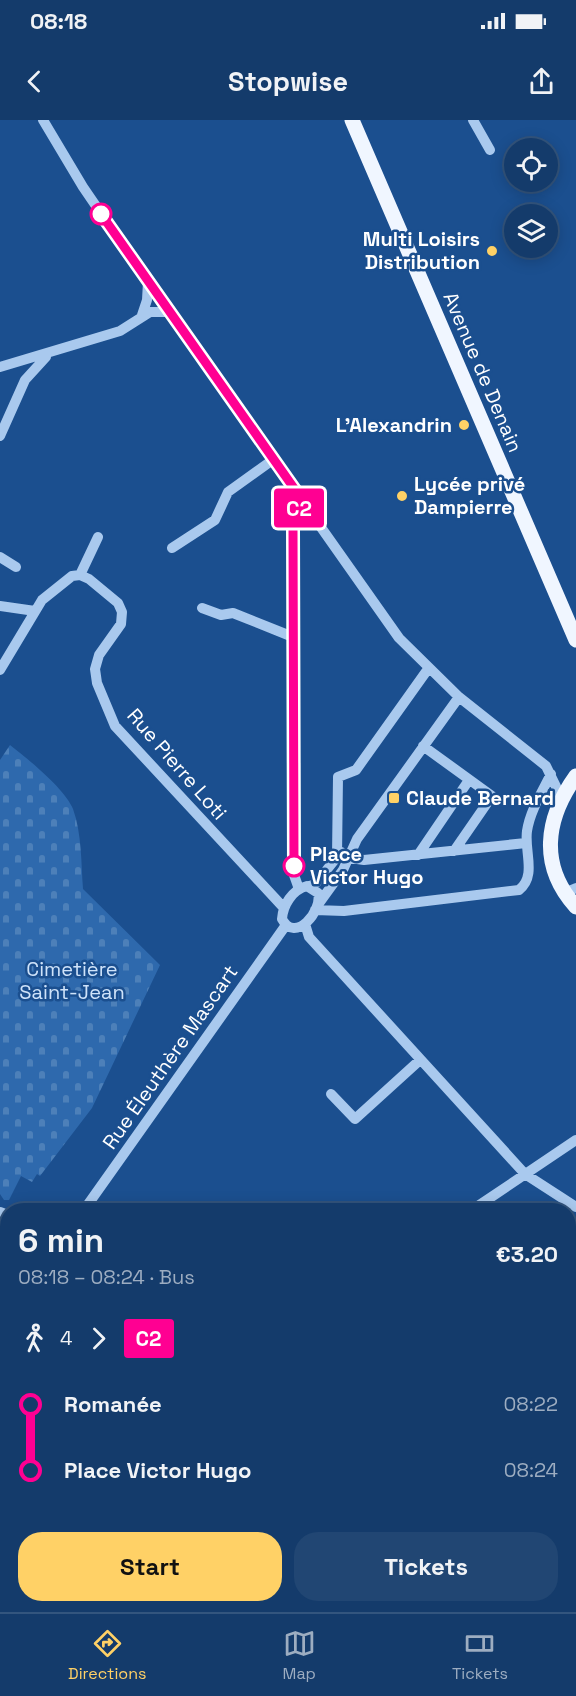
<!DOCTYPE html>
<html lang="en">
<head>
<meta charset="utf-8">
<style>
	:root { --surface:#143b6b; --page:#214673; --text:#f1f3f6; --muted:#9dadc1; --line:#33557e; --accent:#ffd166 }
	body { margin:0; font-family:"Space Grotesk",sans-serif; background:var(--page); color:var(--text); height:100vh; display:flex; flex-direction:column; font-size:22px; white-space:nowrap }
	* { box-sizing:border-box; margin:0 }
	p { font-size:20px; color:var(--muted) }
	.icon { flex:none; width:33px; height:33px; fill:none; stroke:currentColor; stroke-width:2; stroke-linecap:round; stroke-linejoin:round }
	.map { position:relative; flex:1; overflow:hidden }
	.details { position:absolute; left:0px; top:1083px; width:576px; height:410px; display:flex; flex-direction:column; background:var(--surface); border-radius:24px 24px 0 0; box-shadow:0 3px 15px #0003,0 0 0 2px var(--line) }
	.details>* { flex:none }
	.badge { padding:0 12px; border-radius:4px; font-size:21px; line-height:39px }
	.tools { position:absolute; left:504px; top:18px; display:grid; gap:12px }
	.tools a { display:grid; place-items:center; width:54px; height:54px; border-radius:50%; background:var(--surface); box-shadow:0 3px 15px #0003,0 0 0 2px var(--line); font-size:30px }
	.map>.badge { position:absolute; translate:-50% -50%; box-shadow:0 0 0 3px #fff }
	.legs { display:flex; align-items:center; gap:9px; height:66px; padding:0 18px; font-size:20px }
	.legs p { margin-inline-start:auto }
	.overview { display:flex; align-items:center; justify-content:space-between; height:102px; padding:0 18px }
	h1 { font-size:33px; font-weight:700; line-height:45px }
	.cta { display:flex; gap:12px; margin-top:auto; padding:12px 18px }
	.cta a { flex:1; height:69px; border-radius:24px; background:var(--accent); color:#111; font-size:24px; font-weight:700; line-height:69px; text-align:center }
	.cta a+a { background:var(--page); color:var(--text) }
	ul { padding:0 18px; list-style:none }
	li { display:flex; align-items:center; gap:21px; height:66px; font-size:22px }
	li i { display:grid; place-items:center; width:9px; height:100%; margin:0 8px; background:currentColor }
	li i::after { content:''; width:15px; height:15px; margin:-8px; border:4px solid; border-radius:50%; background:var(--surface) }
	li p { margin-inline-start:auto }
	li:first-child i { background:linear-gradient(#0000 50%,currentColor 0) }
	li:last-child i { background:linear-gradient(currentColor 50%,#0000 0) }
	.status { display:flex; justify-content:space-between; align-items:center; height:42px; padding:0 30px; background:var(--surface); direction:ltr }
	.status svg { height:16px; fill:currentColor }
	header { display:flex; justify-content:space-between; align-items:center; height:78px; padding:0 18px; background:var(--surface); font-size:27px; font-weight:700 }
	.tab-bar { display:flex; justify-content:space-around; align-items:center; height:84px; border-top:2px solid var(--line); background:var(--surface); font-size:16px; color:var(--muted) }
	.tab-bar a { display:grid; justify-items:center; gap:3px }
	.tab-bar .current { color:var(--accent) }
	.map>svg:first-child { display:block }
	.cemetery { fill:url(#cemetery-stones) }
	.water { fill:url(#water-rules); stroke:#9cc4f0; stroke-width:1.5 }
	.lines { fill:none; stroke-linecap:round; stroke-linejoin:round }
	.minor { stroke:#a9c9ee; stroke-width:10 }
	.major { stroke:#f0f6ff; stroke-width:15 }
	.line-1-casing { stroke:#fff; stroke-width:14 }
	.line-1 { stroke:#ff0092; stroke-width:9 }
	.stop-1-dot { fill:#fff; stroke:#ff0092; stroke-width:3 }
	.poi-dot { fill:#ffd166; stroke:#1b4f8f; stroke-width:2 }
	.labels { text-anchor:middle; stroke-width:5; stroke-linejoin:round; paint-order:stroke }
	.poi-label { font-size:20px; font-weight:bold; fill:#fff; stroke:#1b4f8f; text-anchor:end }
	.street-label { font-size:20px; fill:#fff; stroke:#1b4f8f }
	.stop-label { font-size:20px; font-weight:bold; fill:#fff; stroke:#1b4f8f; text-anchor:start }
	.park-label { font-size:20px; fill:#cfe3fa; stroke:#1b4f8f }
</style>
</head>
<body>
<div class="status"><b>08:18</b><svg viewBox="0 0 49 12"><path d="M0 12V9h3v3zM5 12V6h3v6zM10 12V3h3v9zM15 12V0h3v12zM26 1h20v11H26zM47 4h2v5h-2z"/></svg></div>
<header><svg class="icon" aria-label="back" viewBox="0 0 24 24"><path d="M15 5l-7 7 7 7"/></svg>Stopwise<svg class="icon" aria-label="share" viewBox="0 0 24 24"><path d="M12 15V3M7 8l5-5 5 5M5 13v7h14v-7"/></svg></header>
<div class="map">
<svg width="576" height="1492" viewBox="0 0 576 1492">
	<defs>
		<pattern id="cemetery-stones" width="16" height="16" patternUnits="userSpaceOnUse" patternTransform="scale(1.5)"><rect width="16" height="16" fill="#2e69ad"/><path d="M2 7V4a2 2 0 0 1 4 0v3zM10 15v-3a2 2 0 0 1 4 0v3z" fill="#4d80b9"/></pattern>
		<pattern id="water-rules" width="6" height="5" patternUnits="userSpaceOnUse" patternTransform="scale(1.5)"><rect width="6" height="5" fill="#3c6290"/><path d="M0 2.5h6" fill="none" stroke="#597aa1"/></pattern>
	</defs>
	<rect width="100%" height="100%" fill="#1b4f8f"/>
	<!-- cemetery -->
	<path class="cemetery" d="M10,625C28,639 65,669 73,689C82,714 81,743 83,769L160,845L92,988L40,1056L37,1054L32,1062L21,1056L9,1080H4L0,1074V640Z"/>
	<!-- water -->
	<path class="water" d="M0,1243L7,1247V1306L0,1302Z
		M315,1485H401L411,1492H325Z"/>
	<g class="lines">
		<!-- minor -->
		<path class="minor" d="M43,0L83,67L148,162L399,518L459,577L546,646L562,679
			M473,0L490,30
			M142,195L147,180L148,162
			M0,247L120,211L150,192H168
			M0,316L25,260L46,237
			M172,428L215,400L228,372L274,339
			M0,437L16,447
			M80,455L98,417
			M0,486L35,491
			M202,488L221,495L233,493L293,517
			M428,549L356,650L338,657L337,736L364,740L526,723
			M0,550L42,480L72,456L80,455L89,459L118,483L122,492L121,504L99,535L95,549L97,563L115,606L284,788
			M423,626L492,676L454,731
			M418,735L469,660
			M307,766L318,773C323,791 295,824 282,799C283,785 292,770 307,766Z
			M309,767L317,762L341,732
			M299,769L294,755L293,408L295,397L303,381
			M564,773L576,768
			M317,786L343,750L357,719L459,577
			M315,790L344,791L519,770C537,756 524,731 527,711C530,691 542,672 551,654
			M305,804L309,817L525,1054L576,1087
			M331,974L355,999L420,940
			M84,1090L286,805
			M472,1090L576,1020
			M0,1092L8,1095
			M0,1213L8,1218
			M568,1310L576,1314
			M0,1312L8,1318
			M73,1485L79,1492
			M457,1485L469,1492
			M47,1492L50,1485"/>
		<!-- major -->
		<path class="major" d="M352,0L576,520
			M576,656C545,699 539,746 576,787"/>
	</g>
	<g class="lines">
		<defs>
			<path id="line-1" d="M101,94L303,381L295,397L293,408L294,746"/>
		</defs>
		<!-- line-1 casing -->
		<use href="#line-1" class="line-1-casing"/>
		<!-- line-1 -->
		<use href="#line-1" class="line-1"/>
	</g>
	<!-- markers -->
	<g class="stop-1-dot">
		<circle cx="101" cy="94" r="10"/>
		<circle cx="294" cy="746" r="10"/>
	</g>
	<g class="poi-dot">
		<circle cx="492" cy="131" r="6"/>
		<circle cx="464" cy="305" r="6"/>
		<circle cx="402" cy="376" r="6"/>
		<rect x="388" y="672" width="12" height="12" rx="3"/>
	</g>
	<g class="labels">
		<!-- poi labels -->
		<g class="poi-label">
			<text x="480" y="126">Multi Loisirs<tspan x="480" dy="23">Distribution</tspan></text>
			<text x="452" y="312">L’Alexandrin</text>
			<text x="414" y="371" text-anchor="start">Lycée privé<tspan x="414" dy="23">Dampierre</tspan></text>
			<text x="406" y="685" text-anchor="start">Claude Bernard</text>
		</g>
		<!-- street labels -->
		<g class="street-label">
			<text transform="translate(483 252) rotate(67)" y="7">Avenue de Denain</text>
			<text transform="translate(177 644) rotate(49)" y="7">Rue Pierre Loti</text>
			<text transform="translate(170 937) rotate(-55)" y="7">Rue Éleuthère Mascart</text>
		</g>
		<!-- stop labels -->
		<g class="stop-label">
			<text x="310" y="741">Place<tspan x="310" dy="23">Victor Hugo</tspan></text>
		</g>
		<!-- park labels -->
		<g class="park-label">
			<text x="72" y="856">Cimetière<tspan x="72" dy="23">Saint-Jean</tspan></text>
		</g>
	</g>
</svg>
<div class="tools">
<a><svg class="icon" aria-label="locate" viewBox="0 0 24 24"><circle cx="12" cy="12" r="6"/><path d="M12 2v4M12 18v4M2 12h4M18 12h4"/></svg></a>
<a><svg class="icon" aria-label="layers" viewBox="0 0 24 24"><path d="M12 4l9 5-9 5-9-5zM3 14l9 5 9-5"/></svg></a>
</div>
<b class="badge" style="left:299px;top:388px;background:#ff0092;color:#fff">C2</b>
<section class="details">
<div class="overview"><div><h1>6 min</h1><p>08:18 – 08:24 · Bus</p></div><b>€3.20</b></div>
<div class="legs"><svg class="icon" aria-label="walk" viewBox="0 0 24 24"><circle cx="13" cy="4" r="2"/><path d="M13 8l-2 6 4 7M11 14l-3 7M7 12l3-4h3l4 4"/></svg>4<svg class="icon" aria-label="forward" viewBox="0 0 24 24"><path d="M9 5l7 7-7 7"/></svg><b class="badge" style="background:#ff0092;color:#fff">C2</b></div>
<ul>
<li><i style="color:#ff0092"></i><b>Romanée</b><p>08:22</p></li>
<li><i style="color:#ff0092"></i><b>Place Victor Hugo</b><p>08:24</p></li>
</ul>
<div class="cta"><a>Start</a><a>Tickets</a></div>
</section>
</div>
<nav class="tab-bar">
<a class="current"><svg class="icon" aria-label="directions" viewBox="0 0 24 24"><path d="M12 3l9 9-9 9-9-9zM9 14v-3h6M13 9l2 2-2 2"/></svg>Directions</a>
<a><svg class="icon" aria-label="map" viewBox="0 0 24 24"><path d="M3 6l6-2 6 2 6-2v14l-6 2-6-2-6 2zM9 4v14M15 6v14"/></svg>Map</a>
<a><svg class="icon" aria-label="tickets" viewBox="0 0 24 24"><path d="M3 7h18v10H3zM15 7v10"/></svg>Tickets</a>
</nav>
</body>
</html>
